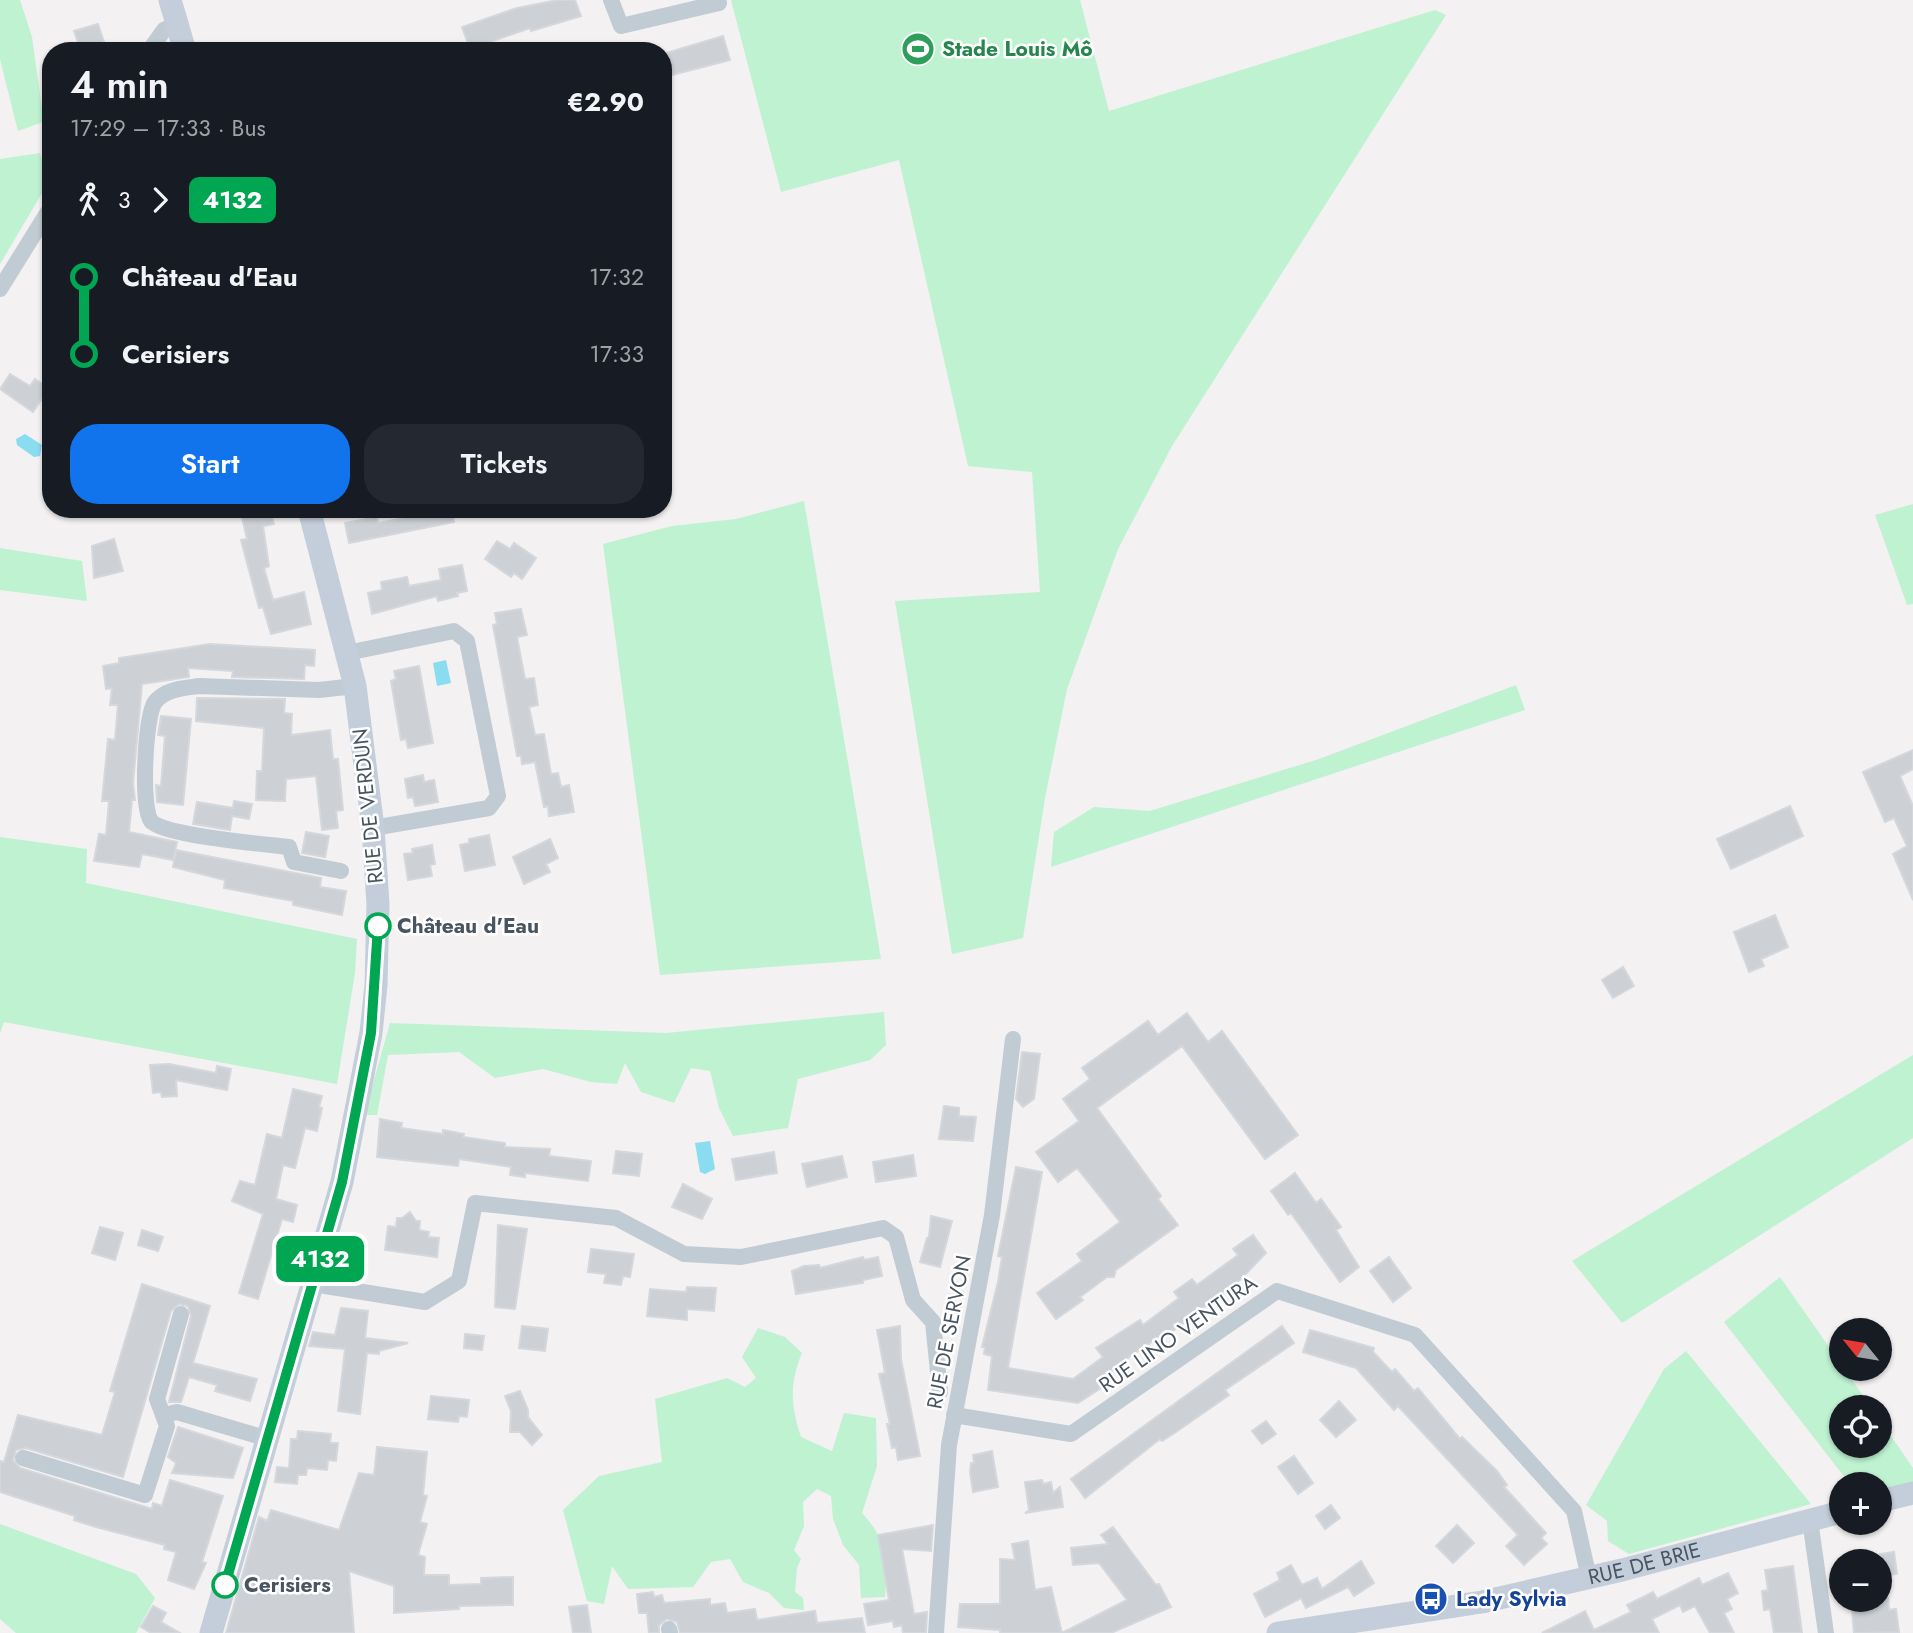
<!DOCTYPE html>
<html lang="en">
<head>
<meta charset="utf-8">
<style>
	:root { --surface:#171b24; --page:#242831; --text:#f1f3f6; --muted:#9ea1a6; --accent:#1174ec }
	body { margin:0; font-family:Jost,sans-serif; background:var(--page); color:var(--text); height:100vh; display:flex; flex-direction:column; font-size:26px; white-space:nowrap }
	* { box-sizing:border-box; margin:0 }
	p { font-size:23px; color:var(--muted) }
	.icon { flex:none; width:38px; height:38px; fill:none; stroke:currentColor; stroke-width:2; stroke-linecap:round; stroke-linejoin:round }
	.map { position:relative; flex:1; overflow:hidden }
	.side { position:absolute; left:42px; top:42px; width:630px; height:476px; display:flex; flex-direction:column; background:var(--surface); border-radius:28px; box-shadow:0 2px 5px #0004 }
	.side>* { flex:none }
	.badge { padding:0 14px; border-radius:10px; font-size:24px; line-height:46px }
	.needle { width:46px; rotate:300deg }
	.tools { position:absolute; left:1829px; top:1318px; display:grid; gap:14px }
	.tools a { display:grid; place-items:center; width:63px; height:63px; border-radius:50%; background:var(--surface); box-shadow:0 2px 5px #0004; font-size:35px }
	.map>.badge { position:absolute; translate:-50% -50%; box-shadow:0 0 0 4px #fff }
	.legs { display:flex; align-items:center; gap:10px; height:77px; padding:0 28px; font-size:23px }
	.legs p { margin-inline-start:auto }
	.overview { display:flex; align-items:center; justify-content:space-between; height:119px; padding:0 28px }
	h1 { font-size:38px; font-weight:600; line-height:52px }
	.cta { display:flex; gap:14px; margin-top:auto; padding:14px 28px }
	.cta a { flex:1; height:80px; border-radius:28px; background:var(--accent); color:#fff; font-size:28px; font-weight:600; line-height:80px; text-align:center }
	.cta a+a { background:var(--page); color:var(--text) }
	ul { padding:0 28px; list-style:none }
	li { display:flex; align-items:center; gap:24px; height:77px; font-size:26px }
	li i { display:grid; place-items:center; width:10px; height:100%; margin:0 9px; background:currentColor }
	li i::after { content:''; width:18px; height:18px; margin:-9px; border:5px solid; border-radius:50%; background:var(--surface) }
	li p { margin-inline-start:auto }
	li:first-child i { background:linear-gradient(#0000 50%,currentColor 0) }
	li:last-child i { background:linear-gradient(currentColor 50%,#0000 0) }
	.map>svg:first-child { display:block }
	.green { fill:#bef2d1 }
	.water { fill:#8adcf0 }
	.building { fill:#cdd0d5; stroke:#d4d7dc; stroke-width:2 }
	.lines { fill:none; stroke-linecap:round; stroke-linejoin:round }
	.street { stroke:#c1cbd3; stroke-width:16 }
	.secondary { stroke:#c3ceda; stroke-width:23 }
	.line-1-casing { stroke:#fff; stroke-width:16 }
	.line-1 { stroke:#00a651; stroke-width:10 }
	.stop-1-dot { fill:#fff; stroke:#00a651; stroke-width:3.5 }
	.labels { text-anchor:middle; stroke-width:5; stroke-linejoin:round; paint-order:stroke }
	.leisure-label { font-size:21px; font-weight:bold; fill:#27864d; stroke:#fff; text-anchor:start }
	.street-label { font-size:21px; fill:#48545f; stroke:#fff }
	.stop-label { font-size:21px; font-weight:bold; fill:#48545f; stroke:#fff; text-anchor:start }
	.transit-label { font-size:21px; font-weight:bold; fill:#164399; stroke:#fff; text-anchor:start }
</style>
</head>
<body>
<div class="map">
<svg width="1913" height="1633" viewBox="0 0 1913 1633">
	<rect width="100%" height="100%" fill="#f3f1f1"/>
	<!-- green -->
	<path class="green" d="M0,0H20L32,37L43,116L51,114V133L46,134L43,122L18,131L0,59Z
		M731,0H1080L1109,111L1435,10L1446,15L1172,446L1118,549L1067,689L1045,798L1023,938L952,954L895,601L1040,592L1032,472L968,466L899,160L781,192Z
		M40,153L48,183L0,264V159Z
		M804,501L881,959L660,975L603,544L672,526L736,519Z
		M1913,504V604L1907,605L1875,515Z
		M0,548L82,561L87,601L0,590Z
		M1516,685L1525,710L1051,867L1054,832L1094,807L1150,811L1319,759Z
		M0,837L87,849L86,883L357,939L355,973L337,1084L4,1022L0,1033Z
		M884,1012L886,1045L870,1060L798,1079L788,1128L733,1136L719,1108L710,1071L691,1068L674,1103L641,1092L625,1063L617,1084L591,1082L543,1069L495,1078L459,1052L388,1055L377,1115H364L390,1023L666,1033Z
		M1913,1055V1138L1622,1323L1572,1261Z
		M1780,1277L1871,1407H1841V1446H1880V1420L1913,1468V1482L1880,1491V1484H1850L1724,1322Z
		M758,1328L785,1337L802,1353C789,1384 791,1406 801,1437L832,1451L844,1413L876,1418L877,1466L862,1513C888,1541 888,1560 885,1597L861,1598L859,1565L843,1545L833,1519L831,1496L817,1489L803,1502L804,1526L794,1550L801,1559L797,1568L795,1592L803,1598L804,1610L784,1608L769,1593L743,1582L730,1559L711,1562L693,1587L628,1589L612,1566L604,1604L587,1601L563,1510L599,1476L662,1462L655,1399L727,1378L745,1387L756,1378L742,1357Z
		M1686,1351L1811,1504L1629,1554L1608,1541L1607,1521L1586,1505L1664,1369Z
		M0,1524L136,1574L155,1598L136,1633H16L0,1619Z"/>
	<!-- water -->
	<path class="water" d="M25,434L42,445L40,456L34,457L17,445L16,439Z
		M446,660L451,683L437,686L433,663Z
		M710,1141L715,1169L705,1174L700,1172L695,1143Z"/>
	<!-- building -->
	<path class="building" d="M558,0H575L581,16L531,31L530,28L470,49L462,27L517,8Z
		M98,24L107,51H81L74,31Z
		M723,36L730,60L668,76L663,54Z
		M10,374L30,386L35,379L49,388L33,412L0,389Z
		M240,509H270L274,524L263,526L269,566L264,568L273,600L304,592L311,624L271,634L263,607L259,608L241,540L247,539Z
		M427,509H451L454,522L349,543L345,523L377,517L378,523L428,514Z
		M114,539L123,571L94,578L92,546Z
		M497,541L510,549L514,543L536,558L522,579L514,573L511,577L485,559Z
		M462,565L467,591L457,593L458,596L438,601L437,596L372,614L368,593L382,590L381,582L407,577L409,586L441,580L439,569Z
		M521,609L527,635L517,637L525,679L534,678L538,705L529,707L535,735L544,734L551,774L558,773L561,787L569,785L574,812L549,816L548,806L544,807L535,762L522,764L521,756H517L493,625L497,624L495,613Z
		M210,644L315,650L314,666L305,665L304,679L232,677L233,671L188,668L189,677L142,684L133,783L135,800H132L129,832L177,842L173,860L142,854L139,867L94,861L99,834L106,835L109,801H102L108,739L115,740L118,705H110L112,688L106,689L103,666L119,663V658Z
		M419,666L433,743L408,748L406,739L401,740L391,681L396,679L394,671Z
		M197,698L285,699L284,713L292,714L291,735L330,730L333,759H338L343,810L336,811L338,828L322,830L316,776L286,779L285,801L256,800L257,771H262L264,728L196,721Z
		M161,716L191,719L183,805L157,802L156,785L161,786L165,736L158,735Z
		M1913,750V769L1900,776L1913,806V900L1893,854L1907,846L1894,818L1885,822L1863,772Z
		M423,775L424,782L434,780L438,802L415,806L413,797L408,798L405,779Z
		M234,801L252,804L249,819L232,816L230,830L193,824L197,802L233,808Z
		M1790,806L1803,836L1731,869L1717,839Z
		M306,832L329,836L325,857L302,853Z
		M489,835L495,865L465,871L460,845L469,843V839Z
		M550,839L558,858L546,864L550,872L524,884L513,857Z
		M432,845L435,864L430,865L432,876L408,880L404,854L413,853L412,849Z
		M176,850L321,878L320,887L346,891L342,915L293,905V901L224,888L225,880L173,867Z
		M1775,915L1788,947L1761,959L1764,966L1749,972L1734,932Z
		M1623,967L1634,986L1613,998L1602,980Z
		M1187,1013L1208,1042L1222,1031L1298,1135L1265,1159L1182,1046L1097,1108L1161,1196L1158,1199L1178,1225L1116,1270L1114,1277H1107L1080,1297L1083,1300L1056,1319L1037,1293L1082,1261L1077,1254L1120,1222L1077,1168L1058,1182L1036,1152L1079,1121L1063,1099L1090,1079L1082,1068L1148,1021L1158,1035Z
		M1022,1052L1040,1054L1034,1099L1023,1107L1016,1099Z
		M169,1064L216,1073L217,1066L231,1069L227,1090L176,1080L177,1096L162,1097L161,1092L153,1093L150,1065Z
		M293,1089L322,1096L319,1107L322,1108L317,1131L305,1128L295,1168L283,1165L276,1199L297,1205L293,1222L282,1219L258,1299L239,1293L263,1214L232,1201L240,1181L255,1185L267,1134L282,1138Z
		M944,1106L959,1108V1116L976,1117L973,1141L939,1139Z
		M380,1119L402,1123L401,1128L443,1134V1130L464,1134L463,1137L505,1143V1147L550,1149L549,1156L591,1161L588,1181L525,1173V1177L510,1175L511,1167L459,1159L458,1166L377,1157Z
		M616,1151L642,1154L639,1176L613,1173Z
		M774,1152L777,1173L736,1180L732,1159Z
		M913,1155L916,1176L876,1182L873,1162Z
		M842,1156L847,1177L807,1187L802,1164Z
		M1016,1167L1042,1172L1008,1368L1073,1379L1103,1357L1096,1348L1140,1320L1143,1325L1179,1298L1174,1292L1192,1279L1197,1285L1238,1255L1233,1249L1253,1235L1266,1253L1241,1279L1162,1339L1160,1336L1124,1361L1107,1375L1112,1381L1078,1403L988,1390L992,1356L984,1354L985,1347H982L998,1282L1002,1257L998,1256Z
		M1295,1173L1316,1203L1321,1199L1341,1227L1336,1230L1359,1267L1340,1282L1291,1213L1288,1215L1271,1191Z
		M683,1184L712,1199L702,1219L672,1207Z
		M410,1212L416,1221H420L419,1230L429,1232L428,1237L439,1238L437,1257L385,1250L388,1226L396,1227L397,1218H402Z
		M931,1216L952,1221L940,1267L920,1262L927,1238L929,1237Z
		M498,1225L527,1229L515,1309L495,1307Z
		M100,1227L123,1233L115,1260L92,1253Z
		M142,1230L163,1237L158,1251L138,1245Z
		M591,1249L634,1254L630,1277L623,1276L621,1285L604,1283L606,1274L588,1272Z
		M863,1257L864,1260L878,1257L882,1276L863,1280V1283L796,1294L792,1271L804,1266L819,1265L820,1268Z
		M1389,1257L1411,1288L1393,1302L1370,1271Z
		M142,1284L210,1306L193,1363L257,1379L250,1401L215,1391L217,1385L189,1377L181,1402H169L191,1316L188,1306L179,1304L171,1311L123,1477L26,1448L16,1450L13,1460L20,1468L152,1509L153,1503L162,1506L170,1480L223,1496L202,1562L206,1563L194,1589L168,1580L176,1552L164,1549L165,1545L96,1527L74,1520L75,1516L0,1492V1461L4,1462L18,1415L102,1435L115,1392L110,1391Z
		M687,1287L716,1288L714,1311L687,1309V1320L647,1316L650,1289L686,1292Z
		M341,1308L368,1311L365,1338L408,1343L379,1351V1354L367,1353L360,1414L338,1411L345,1349L309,1346L313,1332L335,1335Z
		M522,1326L548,1329L545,1351L519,1348Z
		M900,1326L901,1359L920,1456L898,1460L896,1447L892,1448L887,1424H890L879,1374L885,1373L877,1330Z
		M1282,1326L1294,1343L1225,1390L1229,1395L1176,1432L1162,1441L1160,1439L1085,1498L1071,1479Z
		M1310,1330L1374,1348L1373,1352L1392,1372L1395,1369L1414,1391L1418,1388L1460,1439L1462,1437L1497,1471L1507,1485L1504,1487L1546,1533L1541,1538L1547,1544L1524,1565L1506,1546L1518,1535L1398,1406L1394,1410L1356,1368L1303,1352Z
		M465,1334L484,1336L482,1350L464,1348Z
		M520,1391L528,1410V1417L542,1435L532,1445L520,1432H510L511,1411L505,1396Z
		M431,1396L469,1400L467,1417L459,1416L458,1422L428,1419Z
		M1339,1401L1356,1420L1336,1437L1320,1420Z
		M1266,1421L1276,1434L1262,1444L1252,1431Z
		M178,1427L243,1448L233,1478L172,1473L176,1463L168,1457Z
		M298,1431L331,1434L330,1443H338L336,1461L328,1460L327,1470L307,1468L306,1475H298L297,1484L275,1482L277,1467L289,1468L291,1439H297Z
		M377,1447L427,1452L423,1495L427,1496L420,1522L427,1524L418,1555L425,1557L424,1575H449V1585L481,1584V1578L513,1577V1605L459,1606V1609L394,1613V1586L349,1571L354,1633H226L259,1517L267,1521L271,1510L339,1530L359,1473L374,1475Z
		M992,1451L998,1487L973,1492L970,1472L971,1463H974L973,1455Z
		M1294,1456L1313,1483L1298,1494L1278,1467Z
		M1042,1480L1043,1484L1051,1482L1053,1493L1060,1487L1063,1507L1025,1513L1029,1510L1025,1482Z
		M1331,1505L1340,1518L1325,1529L1316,1516Z
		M933,1525L931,1551L902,1549L914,1614L927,1612L926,1633H903L902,1625L894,1627L893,1621L868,1625L864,1604L889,1600L878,1535Z
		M1457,1525L1474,1543L1453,1563L1436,1546Z
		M1113,1527L1156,1585L1159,1584L1171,1607L1111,1633H1000V1630L958,1627L960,1604H1000V1559L1015,1560L1012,1544L1028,1541L1035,1590L1051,1587L1062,1633L1127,1600L1099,1563L1073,1565L1071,1548L1108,1544L1101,1535Z
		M1894,1552L1897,1574L1880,1576V1554Z
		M1361,1561L1374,1583L1354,1596L1348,1587L1306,1608L1301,1598L1265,1617L1254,1594L1280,1580L1277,1573L1291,1565L1302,1585L1317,1578L1322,1589Z
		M1793,1566L1802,1633H1774L1770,1609L1764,1610L1762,1591L1768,1590L1765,1570Z
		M1728,1573L1738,1593L1727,1599L1732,1609L1724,1613L1734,1633H1710L1695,1606L1683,1612L1680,1605L1652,1619L1659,1633H1542L1585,1611L1594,1630L1631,1612L1627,1605L1653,1592L1657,1599L1699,1578L1702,1585Z
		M653,1592L654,1597L662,1595L664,1603L710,1599V1605L725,1603L727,1613L755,1609L757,1620L815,1611L817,1623L862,1618L865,1633H680L677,1622L667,1619L659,1625V1633H649L647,1613H639L637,1594Z
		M1888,1598L1889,1610L1896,1609L1899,1632L1854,1633L1852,1611L1867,1609L1866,1601Z
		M587,1605L591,1633H573L569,1607Z
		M153,1606L166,1613L161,1622L180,1633H151L141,1627Z"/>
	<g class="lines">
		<!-- street -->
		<path class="street" d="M611,0L621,26L719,3L718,0
			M149,51L164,30L176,24
			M0,289L51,207
			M347,653L454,631L467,641L498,796L489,808L373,828
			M341,871L294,862L289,847C263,844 168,836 152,822C140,812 145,715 155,702C165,689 184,688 199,686L319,690L355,686
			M313,1284L425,1302L459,1281L475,1203L616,1218L684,1254L741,1257L883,1228L896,1237L913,1300L933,1322L940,1392
			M164,1415L177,1412L268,1439
			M954,1415L1071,1434L1277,1291L1415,1335L1574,1511L1589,1578
			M23,1458L145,1495L167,1426L157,1399L181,1314
			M1810,1520L1826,1633
			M669,1629L670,1633
			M936,1633L949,1445L992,1215L1013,1039"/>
		<!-- secondary -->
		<g class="secondary">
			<path d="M170,0L185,51"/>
			<path d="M1880,1501L1913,1493"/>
			<path d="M211,1633L342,1182L371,1033L376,985L378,904L373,828L355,686L309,509"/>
			<path id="s1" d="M1278,1633L1482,1602L1622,1570L1841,1512"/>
		</g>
	</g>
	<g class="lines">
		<defs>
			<path id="line-1" d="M225,1585L342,1182L371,1033L378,926"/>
		</defs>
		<!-- line-1 casing -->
		<use href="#line-1" class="line-1-casing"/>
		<!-- line-1 -->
		<use href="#line-1" class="line-1"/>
	</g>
	<!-- icons -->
	<defs>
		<symbol id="stadium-disc" viewBox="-11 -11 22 22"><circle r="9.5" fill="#2e9e5b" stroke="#fff"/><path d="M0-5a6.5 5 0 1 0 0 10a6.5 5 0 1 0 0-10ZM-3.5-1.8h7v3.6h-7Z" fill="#fff"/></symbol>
		<symbol id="bus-disc" viewBox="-11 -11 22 22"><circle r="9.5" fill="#1a4fb4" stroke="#fff"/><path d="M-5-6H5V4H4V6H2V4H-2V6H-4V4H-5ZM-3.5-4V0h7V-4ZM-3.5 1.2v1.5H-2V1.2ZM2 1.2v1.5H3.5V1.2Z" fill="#fff"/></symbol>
	</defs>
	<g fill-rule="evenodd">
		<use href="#stadium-disc" x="899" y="30" width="38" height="38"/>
		<use href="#bus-disc" x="1412" y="1580" width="38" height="38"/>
	</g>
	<!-- markers -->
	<g class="stop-1-dot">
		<circle cx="378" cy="926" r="12"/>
		<circle cx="225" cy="1585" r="12"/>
	</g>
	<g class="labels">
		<!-- leisure labels -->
		<g class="leisure-label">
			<text x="942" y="56">Stade Louis Mô</text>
		</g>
		<!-- street labels -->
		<g class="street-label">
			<text transform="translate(368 806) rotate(-96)" y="7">RUE DE VERDUN</text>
			<text transform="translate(949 1332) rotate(-79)" y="7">RUE DE SERVON</text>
			<text transform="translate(1178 1334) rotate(-35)" y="7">RUE LINO VENTURA</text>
			<text dy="7" stroke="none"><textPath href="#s1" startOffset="373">RUE DE BRIE</textPath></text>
		</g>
		<!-- stop labels -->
		<g class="stop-label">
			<text x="397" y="933">Château d'Eau</text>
			<text x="244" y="1592">Cerisiers</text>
		</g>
		<!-- transit labels -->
		<g class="transit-label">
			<text x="1456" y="1606">Lady Sylvia</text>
		</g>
	</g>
</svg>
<div class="tools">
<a><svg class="needle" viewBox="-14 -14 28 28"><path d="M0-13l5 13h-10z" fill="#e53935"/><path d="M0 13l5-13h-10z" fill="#9ea1a6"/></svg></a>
<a><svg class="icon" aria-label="locate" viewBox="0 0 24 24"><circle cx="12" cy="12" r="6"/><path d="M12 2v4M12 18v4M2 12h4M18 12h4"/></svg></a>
<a>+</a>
<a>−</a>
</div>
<b class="badge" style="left:320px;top:1259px;background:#00a651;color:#fff">4132</b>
<section class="side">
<div class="overview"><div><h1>4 min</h1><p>17:29 – 17:33 · Bus</p></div><b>€2.90</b></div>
<div class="legs"><svg class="icon" aria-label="walk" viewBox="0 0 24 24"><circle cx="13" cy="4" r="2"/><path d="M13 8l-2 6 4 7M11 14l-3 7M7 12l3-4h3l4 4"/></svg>3<svg class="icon" aria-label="forward" viewBox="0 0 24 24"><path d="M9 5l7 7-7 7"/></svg><b class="badge" style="background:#00a651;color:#fff">4132</b></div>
<ul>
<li><i style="color:#00a651"></i><b>Château d'Eau</b><p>17:32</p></li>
<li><i style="color:#00a651"></i><b>Cerisiers</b><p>17:33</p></li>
</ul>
<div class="cta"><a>Start</a><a>Tickets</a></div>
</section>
</div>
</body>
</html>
